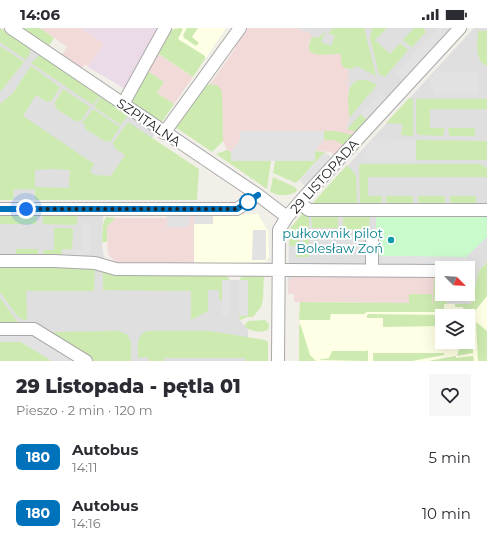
<!DOCTYPE html>
<html lang="pl">
<head>
<meta charset="utf-8">
<style>
	:root { --surface:#fff; --page:#f7f7f7; --text:#2b2b33; --muted:#7c7c81 }
	body { margin:0; font-family:Montserrat,sans-serif; background:var(--page); color:var(--text); height:100vh; display:flex; flex-direction:column; font-size:15px; white-space:nowrap }
	* { box-sizing:border-box; margin:0 }
	p { font-size:13px; color:var(--muted) }
	.icon { flex:none; width:22px; height:22px; fill:none; stroke:currentColor; stroke-width:2; stroke-linecap:round; stroke-linejoin:round }
	.map { position:relative; height:333px; overflow:hidden }
	.details { display:flex; flex-direction:column; background:var(--surface); flex:1 }
	.details>* { flex:none }
	.badge { padding:0 8px; border-radius:6px; font-size:14px; line-height:26px }
	.needle { width:26px; rotate:114deg }
	.controls { position:absolute; left:435px; top:233px; display:grid; gap:8px }
	.controls a { display:grid; place-items:center; width:40px; height:40px; border-radius:0px; background:var(--surface); box-shadow:0 4px 16px #0002; font-size:20px }
	.you { position:absolute; width:20px; height:20px; margin:-10px; border:3px solid #fff; border-radius:50%; background:#1a73e8; box-shadow:0 0 0 6px #1a73e833 }
	.map>.badge { position:absolute; translate:-50% -50%; box-shadow:0 0 0 2px #fff }
	.round { display:grid; place-items:center; flex:none; width:42px; height:42px; border-radius:0px; background:var(--page) }
	.headline { display:flex; align-items:center; justify-content:space-between; height:68px; padding:0 16px }
	h1 { font-size:19px; font-weight:800; line-height:30px }
	ul { padding:0; list-style:none }
	li { display:flex; align-items:center; gap:12px; height:56px; padding:0 16px }
	li div { flex:1 }
	li b { display:block; font-size:15px }
	li em { font-style:normal }
	li .badge { min-width:44px; font-weight:700; text-align:center }
	.status { display:flex; justify-content:space-between; align-items:center; height:28px; padding:0 20px; background:var(--surface); direction:ltr }
	.status svg { height:11px; fill:currentColor }
	.map>svg:first-child { display:block }
	.residential { fill:#e0dfdf; fill-rule:evenodd }
	.commercial { fill:#f2dad9 }
	.industrial { fill:#ebdbe8 }
	.education { fill:#ffffe5; fill-rule:evenodd }
	.grass { fill:#cdebb0; fill-rule:evenodd }
	.park { fill:#c8facc }
	.parking { fill:#e2e2e2 }
	.lines { fill:none; stroke-linecap:round; stroke-linejoin:round }
	.street-casing { stroke:#a9a9a9; stroke-width:14 }
	.street { stroke:#fff; stroke-width:12 }
	.line-casing { stroke:#fff; stroke-width:9 }
	.line { stroke:#0072bc; stroke-width:6 }
	.walk { stroke:#222; stroke-width:4; stroke-dasharray:0 7.2 }
	.stop-dot { fill:#fff; stroke:#0072bc; stroke-width:2 }
	.culture-dot { fill:#0f9aa8; stroke:#fff; stroke-width:1.5 }
	.labels { text-anchor:middle; stroke-width:4; stroke-linejoin:round; paint-order:stroke }
	.street-label { font-size:13px; fill:#222; stroke:#fff }
	.culture-label { font-size:13px; fill:#0d838f; stroke:#fff; text-anchor:end }
</style>
</head>
<body>
<div class="status"><b>14:06</b><svg viewBox="0 0 49 12"><path d="M0 12V9h3v3zM5 12V6h3v6zM10 12V3h3v9zM15 12V0h3v12zM26 1h20v11H26zM47 4h2v5h-2z"/></svg></div>
<div class="map">
<svg width="487" height="333" viewBox="0 0 487 333">
	<rect width="100%" height="100%" fill="#f2efe9"/>
	<!-- residential -->
	<path class="residential" d="M0,0L155,105L119,172H0Z
		M298,0H452L356,104L347,101L349,90L348,42L314,26L309,3L305,4Z
		M474,0H487V234L479,243L471,276L294,274V266H288L289,210L291,199L294,196ZM442,240H468V266H442Z
		M0,186L103,187L102,218L104,229V242L228,249L230,252H248L239,288L240,292L248,302V310L268,333H51L21,314H0Z"/>
	<!-- commercial -->
	<path class="commercial" d="M40,0H81L104,16L88,39L85,36L81,41L62,27L67,19Z
		M248,0H298L305,4L309,3L312,9L308,16L314,26H342V37L348,42L349,90L347,101L356,104L334,128L331,124L315,123V133H231V124L227,122L223,113L222,63L210,56L235,21V17Z
		M156,24L193,49L174,76L157,65L164,54L146,42Z
		M167,187H194V236H117L108,226L107,198L116,190H167Z
		M304,248L435,249L434,252L433,275L294,274V266H288L289,253L294,249Z"/>
	<!-- industrial -->
	<path class="industrial" d="M81,0H162L127,62L88,39L104,16Z"/>
	<!-- education -->
	<path class="education" d="M170,0H226L193,49L156,24Z
		M258,186L268,203L269,228L266,234L194,236V187Z
		M487,234V333H299L300,274L471,276L479,243ZM442,288H468V314H442Z"/>
	<!-- grass -->
	<path class="grass" d="M0,0L30,20V25L26,32L0,14Z
		M22,0H40L54,10L48,19Z
		M180,0L183,1L178,11L205,28V31L193,49L156,24C162,14 166,0 180,0Z
		M187,0H198L192,9L199,15L196,18L184,10L183,7Z
		M333,0H364L376,48L357,38L351,41L344,40L341,35V26C326,26 299,32 312,9L318,10L325,4L321,14L331,18L335,8L328,5Z
		M372,0H387L375,12L390,26L400,15L408,22L385,49L379,46L370,10Z
		M414,0H423L426,4L412,19H411L403,12Z
		M478,3H487V38C474,34 478,14 478,3Z
		M0,18L24,34L0,64Z
		M39,28H41L100,68L93,77L31,35Z
		M31,38L60,59L51,74L49,72L47,74L36,67L23,88L94,136L90,144L95,147L111,148L125,127L114,120L115,117L112,116L128,94L199,141L197,172H35V161H14L13,172H0V76L12,66ZM53,141L70,142L69,160L35,159V142Z
		M146,42L164,54L157,65L174,76L162,94L132,75L133,67Z
		M359,52H367L377,57L349,90C349,77 344,56 359,52Z
		M210,56L218,58L222,63L223,113L212,124L175,99L204,59Z
		M63,61L90,79L80,94L78,92L77,94L55,80L57,78L54,76Z
		M101,69L128,87L121,97L94,79Z
		M409,70L413,71V108L401,107L403,96L386,95Z
		M416,71H487V81H430V100H444V106L442,108L419,107L416,104Z
		M93,81L120,99L110,114L107,112L106,114L84,100L86,97L82,95Z
		M361,86L367,92L356,104L347,101Z
		M448,100H475V106L474,108H450L449,106Z
		M324,103H335L353,107L344,117L334,112H324Z
		M416,112L487,113V132H416Z
		M227,122L231,124L232,133H271L267,161L216,126Z
		M315,123L325,124L296,155L273,145L275,133H315Z
		M359,136H480L487,140V149H368V168H382V178H361L360,176Z
		M347,137L356,147L357,175L355,178H310Z
		M273,149L295,159L297,163C289,169 279,168 270,164Z
		M386,168H413V178H386Z
		M418,168H445V178H418Z
		M450,168H476V178H450Z
		M303,185H309V200L295,218H289L291,199Z
		M311,185H338V200H312Z
		M343,185H370L369,202H343Z
		M0,186H37L36,196H0Z
		M43,186H77V195L75,197L43,196Z
		M106,189L116,190L107,198V214H102L103,196Z
		M54,200H71L73,202L72,222L62,221V228H43V222H54Z
		M309,206V229H296V222Z
		M16,221H38V229H16Z
		M487,234V268L470,289L472,290L473,325L457,328L461,314H468V288H464L463,279H455V276H471L479,243Z
		M5,237L95,239L94,263H26L27,293L18,289L0,264V241Z
		M100,242L225,246L230,252L222,253V272H219V262H208V283L191,292V263L103,262V245H100Z
		M244,246H264L263,271L261,279L253,289H248L240,292L239,288H248V252H239Z
		M435,249H442V266H446L447,276H444V284H367L364,286H331L330,292H299L300,274L409,275V266H432V275H433L434,252Z
		M0,270L20,297H0Z
		M369,286L444,287V288H442V298L383,299V290H367V287Z
		M265,292L269,296L268,302C260,305 251,304 244,298L248,293Z
		M476,294L487,303V333H478Z
		M299,296L301,298L310,327L316,333H299Z
		M119,303L128,307L131,314V333H93L51,305L53,304Z
		M147,303H210L265,312L268,314V333H245V330H164V333H149L148,329L138,330C138,319 136,307 147,303Z
		M0,314H21L52,333H0Z
		M368,321V333L318,332L329,330L332,323H367Z
		M373,325H444V327L412,333H373Z
		M456,328V330L473,328L474,333H428Z"/>
	<!-- park -->
	<path class="park" d="M376,185H487V209L466,229L376,228Z"/>
	<!-- parking -->
	<path class="parking" d="M438,0H443L448,5L403,52L396,45Z
		M437,43L479,44V67H434V62H430V49H433Z
		M381,64L388,70L367,92L361,86Z
		M240,103H324V112L315,123V133H231V124L240,112Z
		M416,112V133H363V129L370,113Z
		M325,124L332,130L306,159L299,152Z
		M167,187H190L189,199H167Z
		M194,187H213V196H194Z
		M83,194H91L90,226H83L82,230L62,229V221L83,222Z
		M253,202H266V232H252Z
		M383,228L466,229V237H383Z
		M222,252H230V288H222Z
		M239,252H248V288H239Z
		M0,304L32,305L81,333H52L21,314H0Z"/>
	<g class="lines">
		<defs>
			<path id="street" d="M11,0L258,167L287,189
				M123,76L165,0
				M164,105L240,0
				M299,175L309,182H487
				M0,181H237L258,167
				M372,208V243
				M0,233H54L95,235L116,241L442,243
				M0,301H34L86,333
				M278,333L279,202L287,189L306,167L460,0"/>
		</defs>
		<!-- street casing -->
		<use href="#street" class="street-casing"/>
		<!-- street -->
		<use href="#street" class="street"/>
	</g>
	<g class="lines">
		<defs>
			<path id="line" d="M0,181H237L258,167"/>
		</defs>
		<!-- line casing -->
		<use href="#line" class="line-casing"/>
		<!-- line -->
		<use href="#line" class="line"/>
		<!-- walk -->
		<path class="walk" d="M26,181H237L248,174"/>
	</g>
	<!-- markers -->
	<circle class="stop-dot" cx="248" cy="174" r="8"/>
	<circle class="culture-dot" cx="391" cy="212" r="4"/>
	<g class="labels">
		<!-- street labels -->
		<g class="street-label">
			<text transform="translate(149 94) rotate(34)" y="5">SZPITALNA</text>
			<text transform="translate(324 148) rotate(-48)" y="5">29 LISTOPADA</text>
		</g>
		<!-- culture labels -->
		<g class="culture-label">
			<text x="383" y="210">pułkownik pilot<tspan x="383" dy="15">Bolesław Zoń</tspan></text>
		</g>
	</g>
</svg>
<div class="controls">
<a><svg class="needle" viewBox="-14 -14 28 28"><path d="M0-13l5 13h-10z" fill="#e53935"/><path d="M0 13l5-13h-10z" fill="#7c7c81"/></svg></a>
<a><svg class="icon" aria-label="layers" viewBox="0 0 24 24"><path d="M12 4l9 5-9 5-9-5zM3 14l9 5 9-5"/></svg></a>
</div>
<div class="you" style="left:26px;top:181px"></div>
</div>
<section class="details">
<div class="headline"><div><h1>29 Listopada - pętla 01</h1><p>Pieszo · 2 min · 120 m</p></div><a class="round"><svg class="icon" aria-label="heart" viewBox="0 0 24 24"><path d="M12 20l-8-8c-3-5 5-10 8-4 3-6 11-1 8 4z"/></svg></a></div>
<ul>
<li><span class="badge" style="background:#0072bc;color:#fff">180</span><div><b>Autobus</b><p>14:11</p></div><em>5 min</em></li>
<li><span class="badge" style="background:#0072bc;color:#fff">180</span><div><b>Autobus</b><p>14:16</p></div><em>10 min</em></li>
</ul>
</section>
</body>
</html>
